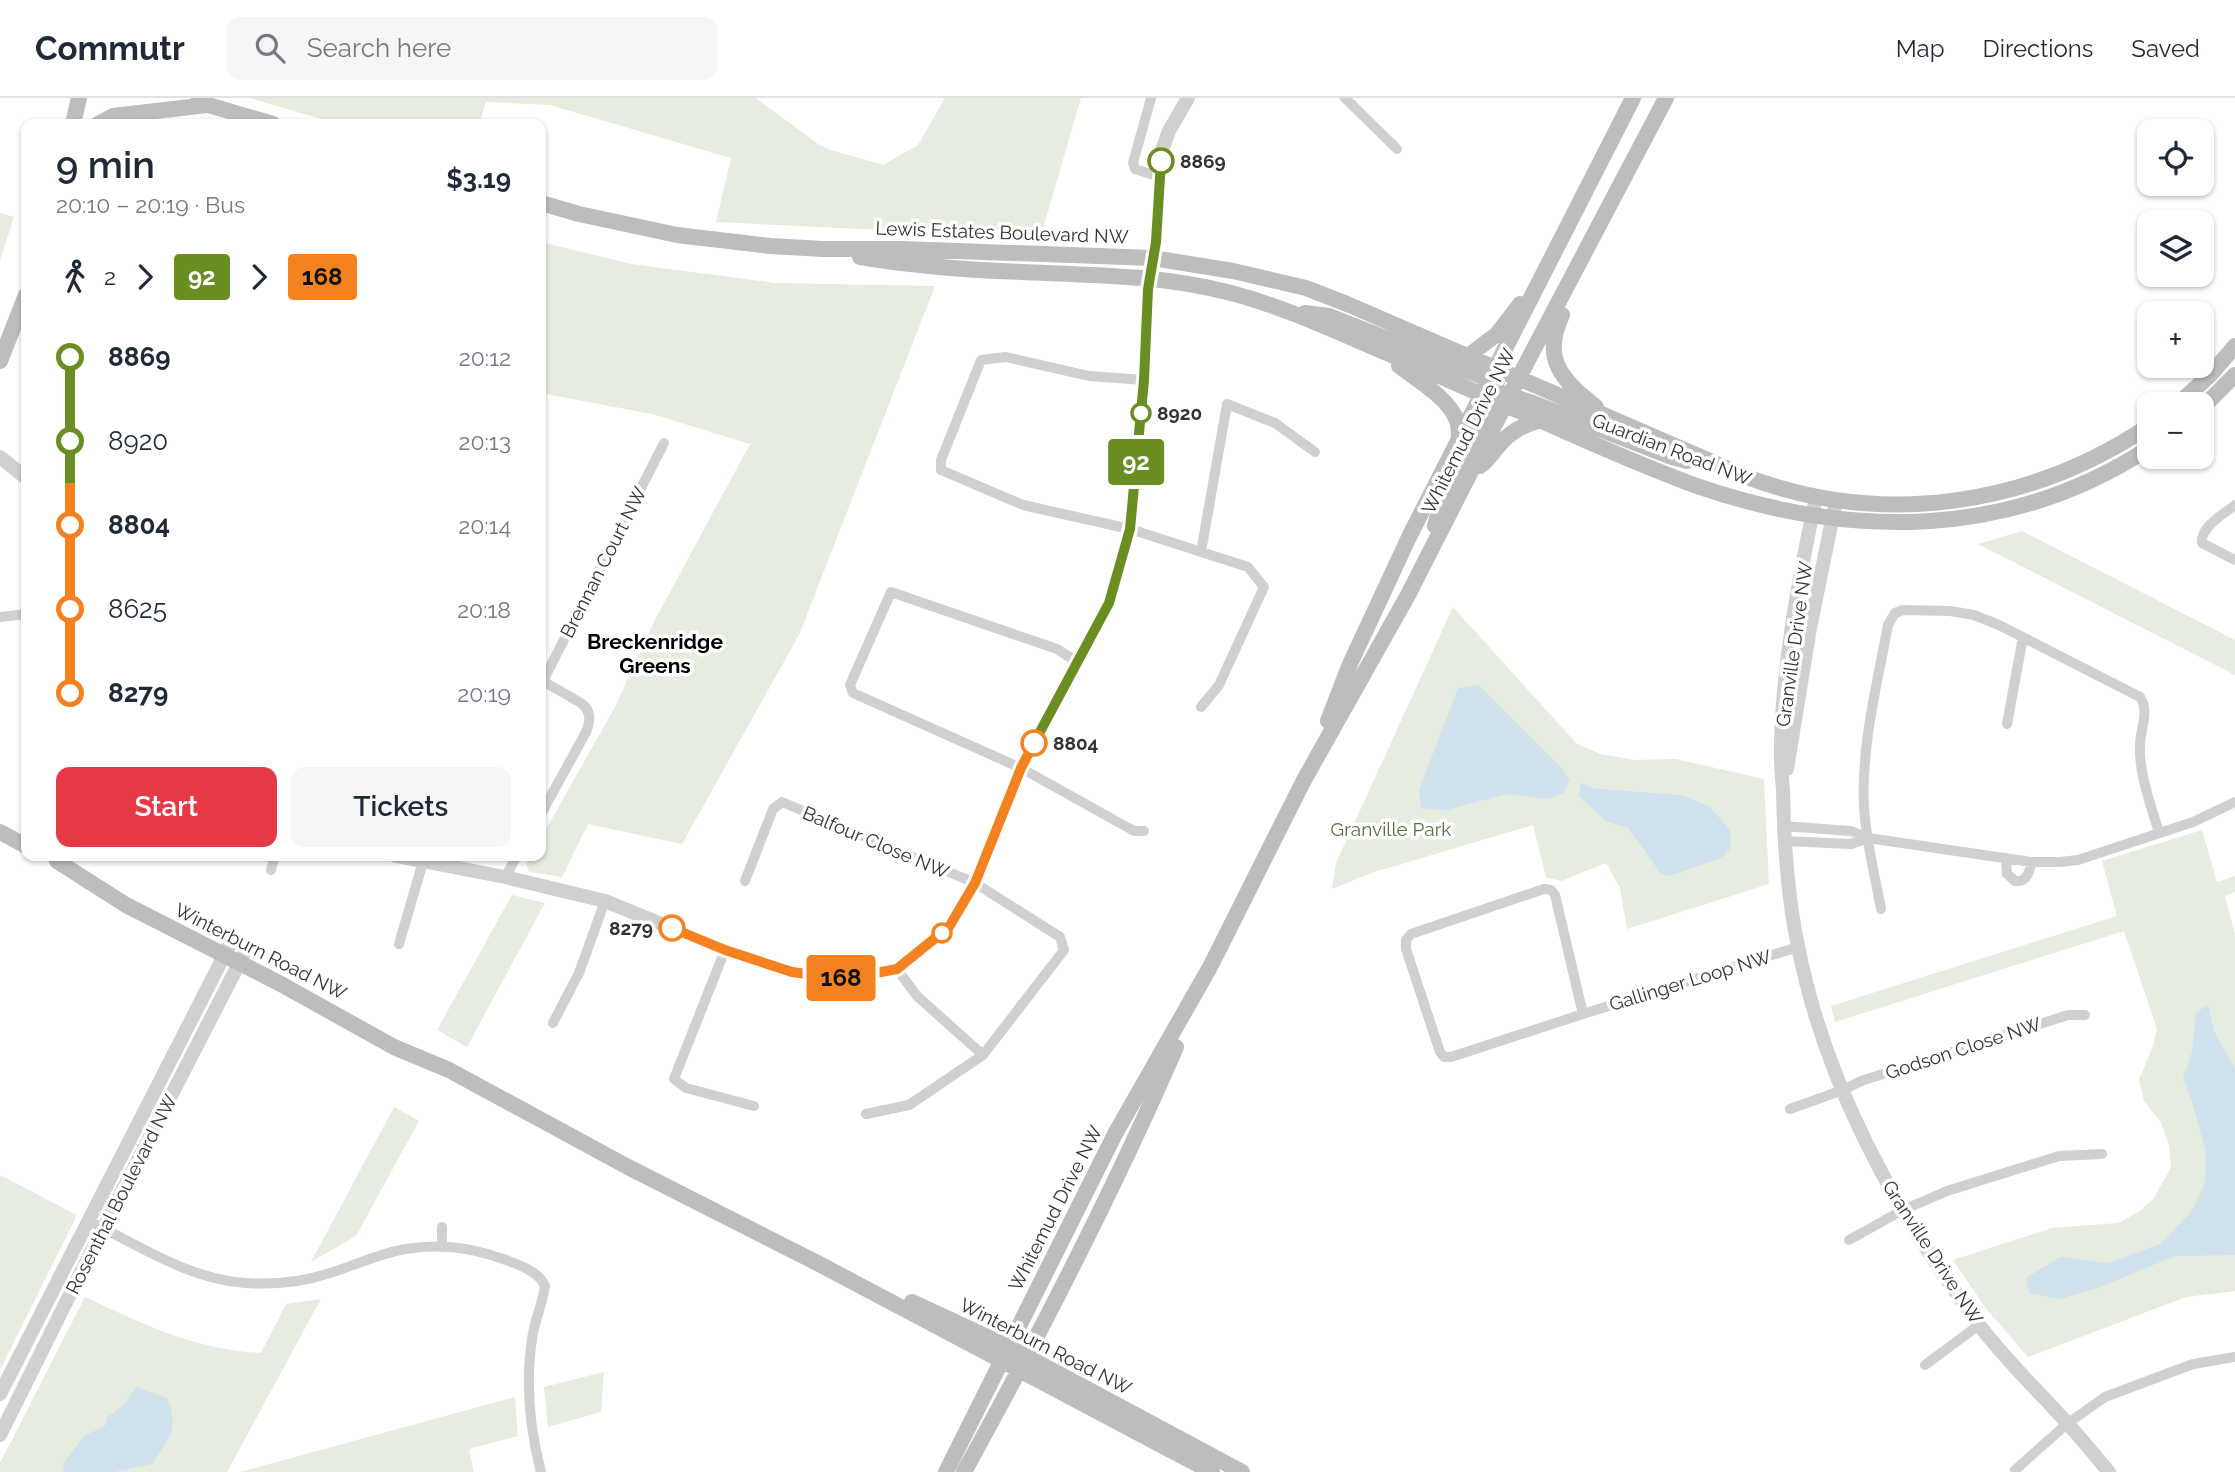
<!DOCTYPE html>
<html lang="en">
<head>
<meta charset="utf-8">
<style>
	:root { --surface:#fff; --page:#f6f6f7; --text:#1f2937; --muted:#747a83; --line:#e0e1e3; --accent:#e63946 }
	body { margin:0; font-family:Raleway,sans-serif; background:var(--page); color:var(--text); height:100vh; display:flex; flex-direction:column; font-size:26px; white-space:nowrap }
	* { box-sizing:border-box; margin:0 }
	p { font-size:23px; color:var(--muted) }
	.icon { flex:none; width:38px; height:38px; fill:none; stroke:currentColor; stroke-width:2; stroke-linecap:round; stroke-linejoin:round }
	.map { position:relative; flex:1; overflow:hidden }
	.details { position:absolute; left:21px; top:21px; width:525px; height:742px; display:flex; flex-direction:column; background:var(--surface); border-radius:14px; box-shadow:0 2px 5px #0004 }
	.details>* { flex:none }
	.badge { padding:0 14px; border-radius:5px; font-size:24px; line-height:46px }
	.tools { position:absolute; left:2137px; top:21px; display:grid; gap:14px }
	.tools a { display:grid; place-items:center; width:77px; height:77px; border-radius:14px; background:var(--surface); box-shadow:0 2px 5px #0004; font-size:35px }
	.map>.badge { position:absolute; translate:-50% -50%; box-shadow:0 0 0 4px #fff }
	.legs { display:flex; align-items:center; gap:10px; height:77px; padding:0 35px; font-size:23px }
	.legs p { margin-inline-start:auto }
	.headline { display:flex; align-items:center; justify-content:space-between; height:119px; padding:0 35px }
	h1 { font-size:38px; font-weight:600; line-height:52px }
	.button { display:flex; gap:14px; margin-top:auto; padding:14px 35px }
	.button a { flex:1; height:80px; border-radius:14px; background:var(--accent); color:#fff; font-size:28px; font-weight:600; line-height:80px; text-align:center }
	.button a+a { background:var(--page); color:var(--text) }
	ul { padding:0 35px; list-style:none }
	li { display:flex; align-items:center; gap:24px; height:84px; font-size:26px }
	li i { display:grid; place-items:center; width:10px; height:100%; margin:0 9px; background:currentColor }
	li i::after { content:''; width:18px; height:18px; margin:-9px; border:5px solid; border-radius:50%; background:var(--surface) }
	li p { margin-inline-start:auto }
	li:first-child i { background:linear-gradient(#0000 50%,currentColor 0) }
	li:last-child i { background:linear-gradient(currentColor 50%,#0000 0) }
	header { display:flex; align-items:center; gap:42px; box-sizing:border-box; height:98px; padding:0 35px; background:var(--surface); border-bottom:2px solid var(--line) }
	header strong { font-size:33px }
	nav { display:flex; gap:38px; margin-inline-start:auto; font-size:24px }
	.search { width:490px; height:63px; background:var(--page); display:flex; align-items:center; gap:18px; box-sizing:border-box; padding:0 24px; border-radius:14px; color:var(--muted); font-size:26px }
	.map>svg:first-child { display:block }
	.green { fill:#e6ecdf; fill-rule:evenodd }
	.water { fill:#cfe2ee }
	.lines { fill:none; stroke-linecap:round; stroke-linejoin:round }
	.minor { stroke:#d0d0d0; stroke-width:10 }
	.tertiary { stroke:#d0d0d0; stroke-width:14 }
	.secondary { stroke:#bdbdbd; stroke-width:16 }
	.line-1-casing { stroke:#fff; stroke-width:16 }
	.line-2-casing { stroke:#fff; stroke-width:16 }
	.line-1 { stroke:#6b8e23; stroke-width:10 }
	.line-2 { stroke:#f58220; stroke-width:10 }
	.stop-1-dot { fill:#fff; stroke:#6b8e23; stroke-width:3.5 }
	.stop-2-dot { fill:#fff; stroke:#f58220; stroke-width:3.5 }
	.labels { text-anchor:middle; stroke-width:7; stroke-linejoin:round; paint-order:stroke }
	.stop-label { font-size:19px; font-weight:bold; fill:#333; stroke:#fff; text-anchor:start }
	.street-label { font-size:19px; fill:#333; stroke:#fff }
	.park-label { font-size:19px; fill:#56703f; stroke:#fff }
	.neighbourhood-label { font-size:21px; font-weight:bold; fill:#000; stroke:#fff }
</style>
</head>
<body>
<header>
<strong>Commutr</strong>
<div class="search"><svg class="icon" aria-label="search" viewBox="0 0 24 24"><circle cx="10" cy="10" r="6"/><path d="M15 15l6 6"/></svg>Search here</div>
<nav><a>Map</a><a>Directions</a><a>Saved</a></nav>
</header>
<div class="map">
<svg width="2235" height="1374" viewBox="0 0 2235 1374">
	<rect width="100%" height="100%" fill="#fff"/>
	<!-- green -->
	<path class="green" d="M250,0H756L818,46L828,51L883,67L918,47L945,0H1081L1042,134H921L716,124L731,60L550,7L486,4L479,26H338Z
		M0,115L14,119L0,162Z
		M541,144L631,166L775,185L935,188L799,537L682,746L588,726L562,779L529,774L526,765L530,758H541V740L615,609L656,520L750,346L652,316L541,295Z
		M2022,433L2235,542V577L1978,446Z
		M1453,509L1576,645L1600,656L1634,662L1676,661L1764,681L1769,786L1627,831L1620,790L1606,765L1561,783L1546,779L1533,727L1371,775L1332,791L1336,765ZM1581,686L1593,690L1682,697L1660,775L1628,730Z
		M2202,732L2217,784L2235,778V794L2225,798L2235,836V1193L2186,1199L2028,1259L1985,1209L1953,1162L2052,1130L2118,1125L2140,1113L2154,1100L2171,1069L2169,1047L2161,1024L2144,1003L2139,982L2153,948L2157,931L2124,833L1835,924L1831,908L2117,818L2102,763Z
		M512,797L545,805L467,949L437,932Z
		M394,1009L419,1023L356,1138L311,1164Z
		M0,1077L77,1117L0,1272Z
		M85,1199C143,1226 195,1252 261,1255L286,1206L321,1201L227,1374H0V1365Z
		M604,1274L601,1314L548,1329L544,1289Z
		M515,1299L518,1338L469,1351L474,1374H240Z"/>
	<!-- water -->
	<path class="water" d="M1479,587L1561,669L1570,682L1563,695L1549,701L1506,696L1446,712L1421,710L1419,692L1458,590Z
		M1581,685L1593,690L1682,697L1710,709L1730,732L1731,750L1721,760L1669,778L1660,775L1628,730L1606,723L1579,698Z
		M2208,906L2214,933L2235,971V1157L2175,1158L2098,1190L2059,1201L2029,1195L2026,1180L2060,1159L2109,1165L2160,1146L2192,1113L2205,1084L2206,1054L2192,1004L2183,980L2192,954L2196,915Z
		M136,1289L167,1300C180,1332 169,1339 152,1366L114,1374H64L63,1366L84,1338L105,1328L107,1319L124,1307Z"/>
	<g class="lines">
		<!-- minor -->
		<path class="minor" d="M1151,0L1133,65L1135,71L1160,79
			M1345,0L1397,51
			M1144,282L1089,278L1006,259L981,262L941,362V372L1023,407L1130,431L1248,469L1264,489L1219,587L1201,609
			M2235,407C2224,416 2200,429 2202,445L2235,462
			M1201,454L1227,306L1275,325L1315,354
			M0,519L26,516
			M1077,564L1057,551L891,494L850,587L853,595L1021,670L1134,733H1144
			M541,582L581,605C591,613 591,622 586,634L541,716
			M543,583L664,345
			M2007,626L2023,539
			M1783,728L1851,733L1868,740L2031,764H2060L2078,762L2193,724L2235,704
			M1784,743L1851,746L1868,740
			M2006,760L2007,776L2015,783C2027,784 2030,774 2031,764
			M271,772L275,758
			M505,779L517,758
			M745,783L773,711L782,704L975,785L1060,839L1064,852L983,957L909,1007L866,1016
			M1881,811C1875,778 1866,743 1864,709C1861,648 1877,587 1888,527L1895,515L1903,512L1950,513L1974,517L1999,527L2140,599C2150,614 2140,631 2140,648C2139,677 2151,707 2159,735
			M399,846L423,764
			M725,852L674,981L686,990L754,1008
			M897,871L917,898L983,957
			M1583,916L1555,797L1551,792L1544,791L1411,836L1406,842V851L1440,954L1444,959H1451L1583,916L1798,849
			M553,925L579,875L605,803
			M1790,1011L1843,992L1861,983L2068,917H2085
			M97,1127C144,1151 191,1181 245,1185C274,1187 303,1184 330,1175C356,1167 380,1155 406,1151C441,1145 474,1150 506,1162C520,1167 539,1174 545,1188C543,1204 536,1219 533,1235C525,1281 529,1328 541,1374
			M442,1129V1148
			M1849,1142L1903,1112L1947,1093L2059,1058L2102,1056
			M1925,1267L1979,1227
			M2015,1372L2068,1325L2105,1299L2193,1266L2235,1259"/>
		<!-- tertiary -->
		<path class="tertiary" d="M0,359L26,380
			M1816,400C1799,479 1783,563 1781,645C1780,661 1782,677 1783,693C1784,745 1787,797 1798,848C1825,986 1895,1113 1977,1224C2004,1261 2037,1291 2067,1325C2082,1341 2095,1358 2109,1374
			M1787,671L1810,530L1836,403
			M396,758L505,779L605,803L725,852L792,874L844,881L897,871L949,829L975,785L1021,670L1109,505L1130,431L1144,282L1148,192L1156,144L1162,52L1169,33L1188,0
			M0,1296L229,848
			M0,1337L103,1130L244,856"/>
		<!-- secondary -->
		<path class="secondary" d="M198,4L273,26
			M73,26L79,0
			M98,26L113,18L207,7
			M541,105L579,116L677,137L770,148L824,151H901L1153,160L1233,173L1306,190L1347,206L1747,379C1883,430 2029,408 2149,328
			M860,159C914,168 968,172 1022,174C1093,177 1161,177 1231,195C1285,209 1337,234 1389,256C1440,278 1492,301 1544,324C1593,346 1643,368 1694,387C1849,441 2008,442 2149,350
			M1305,215L1329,218L1481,278L1498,282
			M1562,217C1541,261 1562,282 1596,309
			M1468,258L1497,236L1520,206
			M0,263L26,197
			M1399,268C1416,281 1450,301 1457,323C1459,328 1459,335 1459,340
			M1502,295L1530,304L1672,359L1687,363
			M2178,306L2210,277L2235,248
			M2202,310L2235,277
			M1480,368C1487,363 1491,357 1496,351C1508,335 1522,327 1541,322
			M1435,428L1440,410L1482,322L1494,291
			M1328,623L1350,566L1410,437L1633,0
			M0,734L26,748
			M57,763L126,807L279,885L394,949L449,972L628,1069L825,1169L1212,1374
			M912,1204L1009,1249L1242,1374
			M946,1374L1115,1036L1210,869L1304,682L1408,497L1518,281L1666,0
			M964,1374C1040,1236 1113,1094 1176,949"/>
	</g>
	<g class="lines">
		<defs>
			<path id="line-1" d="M1034,645L1109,505L1130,431L1144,282L1148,191L1156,144L1161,63"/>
			<path id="line-2" d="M672,830L725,852L792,874L844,881L897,871L949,829L975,785L1021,670L1034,645"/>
		</defs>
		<!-- line-1 casing -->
		<use href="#line-1" class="line-1-casing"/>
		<!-- line-2 casing -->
		<use href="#line-2" class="line-2-casing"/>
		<!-- line-1 -->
		<use href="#line-1" class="line-1"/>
		<!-- line-2 -->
		<use href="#line-2" class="line-2"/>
	</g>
	<!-- markers -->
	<g class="stop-1-dot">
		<circle cx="1161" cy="63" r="12"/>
		<circle cx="1141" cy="315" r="9"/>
	</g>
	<g class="stop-2-dot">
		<circle cx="1034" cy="645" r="12"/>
		<circle cx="672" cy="830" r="12"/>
		<circle cx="942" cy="835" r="9"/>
	</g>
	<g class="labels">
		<!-- stop labels -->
		<g class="stop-label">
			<text x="1180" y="70">8869</text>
			<text x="1157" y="322">8920</text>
			<text x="1053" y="652">8804</text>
			<text x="653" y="837" text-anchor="end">8279</text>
		</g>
		<!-- street labels -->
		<g class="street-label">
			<text transform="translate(1002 134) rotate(2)" y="7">Lewis Estates Boulevard NW</text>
			<text transform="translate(1468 333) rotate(-63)" y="7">Whitemud Drive NW</text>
			<text transform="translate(1672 351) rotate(21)" y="7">Guardian Road NW</text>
			<text transform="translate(603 464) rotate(-63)" y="7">Brennan Court NW</text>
			<text transform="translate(1794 546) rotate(-82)" y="7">Granville Drive NW</text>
			<text transform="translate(876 744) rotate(23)" y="7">Balfour Close NW</text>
			<text transform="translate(261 853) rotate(27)" y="7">Winterburn Road NW</text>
			<text transform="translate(1690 882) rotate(-17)" y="7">Gallinger Loop NW</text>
			<text transform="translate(1963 950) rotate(-18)" y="7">Godson Close NW</text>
			<text transform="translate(121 1096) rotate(-63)" y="7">Rosenthal Boulevard NW</text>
			<text transform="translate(1055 1110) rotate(-63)" y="7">Whitemud Drive NW</text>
			<text transform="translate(1933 1154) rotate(57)" y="7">Granville Drive NW</text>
			<text transform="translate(1046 1248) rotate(27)" y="7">Winterburn Road NW</text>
		</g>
		<!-- park labels -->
		<g class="park-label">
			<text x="1391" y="738">Granville Park</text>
		</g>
		<!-- neighbourhood labels -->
		<g class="neighbourhood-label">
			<text x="655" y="551">Breckenridge<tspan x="655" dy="24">Greens</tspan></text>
		</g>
	</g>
</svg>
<div class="tools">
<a><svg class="icon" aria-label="locate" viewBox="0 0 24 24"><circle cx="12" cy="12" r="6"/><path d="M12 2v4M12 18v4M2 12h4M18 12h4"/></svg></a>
<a><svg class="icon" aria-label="layers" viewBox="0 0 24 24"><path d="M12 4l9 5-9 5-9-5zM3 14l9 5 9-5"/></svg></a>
<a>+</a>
<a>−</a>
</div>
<b class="badge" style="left:1136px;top:364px;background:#6b8e23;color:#fff">92</b>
<b class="badge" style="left:841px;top:880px;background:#f58220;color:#111">168</b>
<section class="details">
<div class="headline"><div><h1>9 min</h1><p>20:10 – 20:19 · Bus</p></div><b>$3.19</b></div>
<div class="legs"><svg class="icon" aria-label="walk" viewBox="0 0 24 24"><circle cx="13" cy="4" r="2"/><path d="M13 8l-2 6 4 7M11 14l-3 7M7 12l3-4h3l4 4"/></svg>2<svg class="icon" aria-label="forward" viewBox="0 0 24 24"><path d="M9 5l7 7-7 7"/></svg><b class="badge" style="background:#6b8e23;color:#fff">92</b><svg class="icon" aria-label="forward" viewBox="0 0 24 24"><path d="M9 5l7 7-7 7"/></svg><b class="badge" style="background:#f58220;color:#111">168</b></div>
<ul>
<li><i style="color:#6b8e23"></i><b>8869</b><p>20:12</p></li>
<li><i style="color:#6b8e23"></i><span>8920</span><p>20:13</p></li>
<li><i style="color:#f58220"></i><b>8804</b><p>20:14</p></li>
<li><i style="color:#f58220"></i><span>8625</span><p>20:18</p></li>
<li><i style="color:#f58220"></i><b>8279</b><p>20:19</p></li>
</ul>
<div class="button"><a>Start</a><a>Tickets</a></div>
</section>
</div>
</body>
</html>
